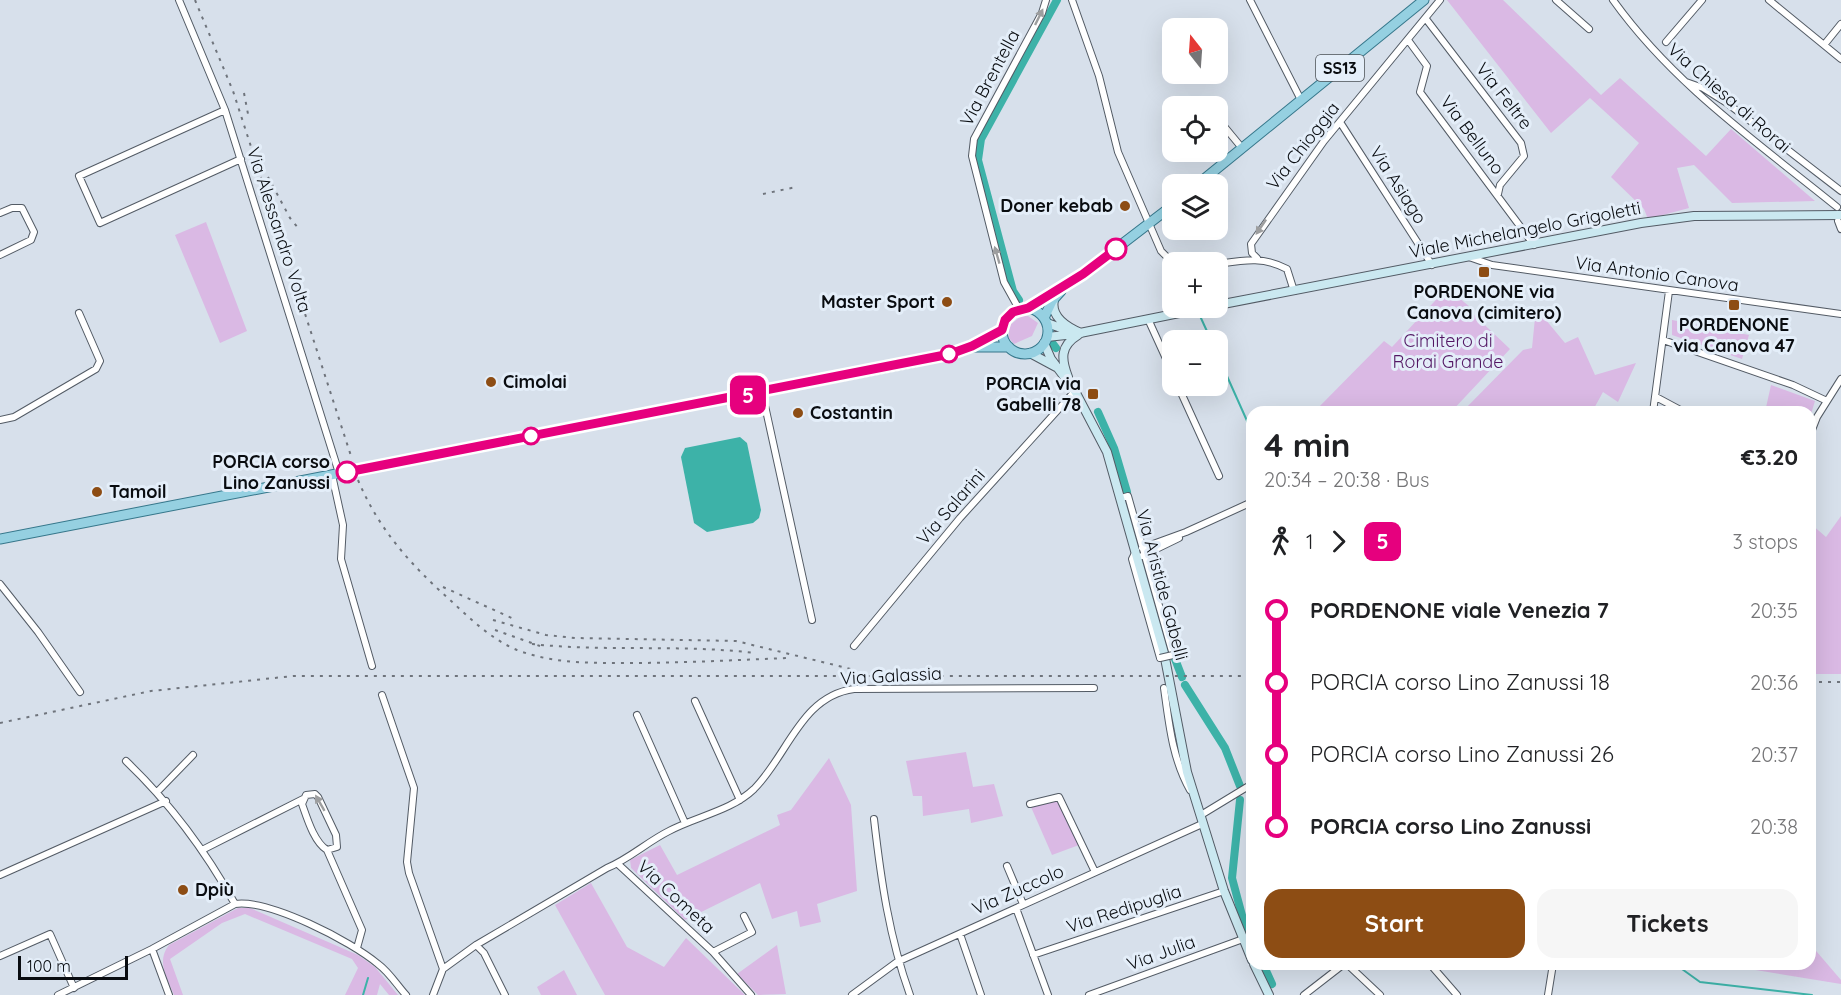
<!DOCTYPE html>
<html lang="en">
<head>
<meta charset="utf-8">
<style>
	:root { --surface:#fff; --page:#f6f6f6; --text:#202124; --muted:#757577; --accent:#8d4d14 }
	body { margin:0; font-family:Quicksand,sans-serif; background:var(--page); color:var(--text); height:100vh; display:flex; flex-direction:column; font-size:22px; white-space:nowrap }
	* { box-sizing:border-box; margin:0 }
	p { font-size:20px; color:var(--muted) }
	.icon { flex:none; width:33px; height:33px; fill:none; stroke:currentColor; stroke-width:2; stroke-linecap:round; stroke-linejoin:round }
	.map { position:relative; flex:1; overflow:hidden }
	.drawer { position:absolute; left:1246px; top:406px; width:570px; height:564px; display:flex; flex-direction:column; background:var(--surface); border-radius:18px; box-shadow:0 6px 24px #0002 }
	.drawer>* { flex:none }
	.badge { padding:0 12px; border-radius:9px; font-size:21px; line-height:39px }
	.needle { width:39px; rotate:343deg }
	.tools { position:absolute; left:1162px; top:18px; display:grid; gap:12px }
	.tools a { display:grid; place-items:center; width:66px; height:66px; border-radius:12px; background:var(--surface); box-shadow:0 6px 24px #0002; font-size:30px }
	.scale { position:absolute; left:18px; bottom:15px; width:110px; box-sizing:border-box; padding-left:6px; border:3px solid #090c10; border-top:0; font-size:16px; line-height:21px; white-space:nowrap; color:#090c10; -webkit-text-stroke:4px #e4eef9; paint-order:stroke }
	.map>.badge { position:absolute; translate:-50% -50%; box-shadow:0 0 0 3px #fff }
	.legs { display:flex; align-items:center; gap:9px; height:66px; padding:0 18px; font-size:20px }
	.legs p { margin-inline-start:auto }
	.head { display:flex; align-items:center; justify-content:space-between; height:102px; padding:0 18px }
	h1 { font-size:33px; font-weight:700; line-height:45px }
	.primary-button { display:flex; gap:12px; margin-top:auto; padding:12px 18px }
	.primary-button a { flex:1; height:69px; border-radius:18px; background:var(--accent); color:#fff; font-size:24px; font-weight:700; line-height:69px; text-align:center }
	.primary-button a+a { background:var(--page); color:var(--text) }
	ul { padding:0 18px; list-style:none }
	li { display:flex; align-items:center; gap:21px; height:72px; font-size:22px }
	li i { display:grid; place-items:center; width:9px; height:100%; margin:0 8px; background:currentColor }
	li i::after { content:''; width:15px; height:15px; margin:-8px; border:4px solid; border-radius:50%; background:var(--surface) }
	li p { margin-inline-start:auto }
	li:first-child i { background:linear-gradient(#0000 50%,currentColor 0) }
	li:last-child i { background:linear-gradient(currentColor 50%,#0000 0) }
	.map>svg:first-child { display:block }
	.green { fill:#dab9e4 }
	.water { fill:#3db2a8 }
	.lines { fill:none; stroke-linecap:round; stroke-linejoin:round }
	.stream { stroke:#3db2a8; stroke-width:2 }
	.canal { stroke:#3db2a8; stroke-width:8 }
	.street-casing { stroke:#535b65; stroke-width:8 }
	.secondary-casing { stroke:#535b65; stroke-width:10 }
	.primary-casing { stroke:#36778b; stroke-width:11 }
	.street { stroke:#fff; stroke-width:6 }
	.secondary { stroke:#cae8f0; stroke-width:8 }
	.primary { stroke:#95d0e1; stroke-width:9 }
	.rail { stroke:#6f747c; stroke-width:2; stroke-dasharray:3 6; stroke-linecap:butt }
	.street-bridge-casing { stroke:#535b65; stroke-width:8; stroke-linecap:butt }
	.street-bridge { stroke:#fff; stroke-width:6 }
	.oneway { fill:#9d9e9f }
	.line-1-casing { stroke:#fff; stroke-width:14 }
	.line-1 { stroke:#e6007e; stroke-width:9 }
	.poi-dot { fill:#8d4d14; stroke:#e4eef9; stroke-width:2 }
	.stop-1-dot { fill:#fff; stroke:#e6007e; stroke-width:3 }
	.labels { text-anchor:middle; stroke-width:6; stroke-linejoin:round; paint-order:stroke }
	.shield { fill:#e4eef9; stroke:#4b5056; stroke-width:1.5 }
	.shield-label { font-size:16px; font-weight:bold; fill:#090c10 }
	.street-label { font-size:18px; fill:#090c10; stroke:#e4eef9 }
	.poi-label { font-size:18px; font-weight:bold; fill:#090c10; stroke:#e4eef9; text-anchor:start }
	.park-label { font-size:18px; fill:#531764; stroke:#e4eef9 }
	.stop-label { font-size:18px; font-weight:bold; fill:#090c10; stroke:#e4eef9; text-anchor:end }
</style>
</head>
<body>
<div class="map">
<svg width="1841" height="995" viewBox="0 0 1841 995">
	<rect width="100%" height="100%" fill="#d7e0eb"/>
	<!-- green -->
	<path class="green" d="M1447,0H1503L1601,95L1620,78L1706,156L1731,129L1815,201L1732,203L1694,165L1677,168L1689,208L1648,219L1644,209L1611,177L1639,143L1590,98L1551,133Z
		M206,222L247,331L220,343L175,235Z
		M1447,288L1470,307L1469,310L1510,349L1451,412H1314L1384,341L1392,347Z
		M1536,308L1565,343L1578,337L1595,375L1636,363L1618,402L1603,392L1592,412H1462L1523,350L1532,348Z
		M1021,316H1028L1038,323L1032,336L1014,344L1009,338V326Z
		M1672,320L1749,335L1742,359L1672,335Z
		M1771,385L1815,401L1811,414L1765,412Z
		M1841,516V674H1811V524L1826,537Z
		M966,752L973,787L994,784L1003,816L971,823L969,809L923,816L922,796H913L906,761Z
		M829,758L851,805L857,891L817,904L821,922L800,927L797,911L772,919L760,883L685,920L631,868L630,860L660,845L677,875L780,825L777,815L791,810Z
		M1058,799L1079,845L1052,855L1031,807Z
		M591,883L627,947L664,967L686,938L745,995H605L555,905Z
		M238,908H250L358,955L375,967L398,995H389L380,984L377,995H345L358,968L352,959L245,914L222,923L170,959L183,995H174C167,978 156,961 169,945Z
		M777,945L786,994L758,995L737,974Z
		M1811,945L1841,980V984L1725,965L1810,964Z
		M564,970L577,995H541L537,987Z"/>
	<!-- water -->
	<path class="water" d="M740,437L747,443L761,510L759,518L753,523L707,532L694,523L681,457L685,448Z"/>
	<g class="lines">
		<!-- stream -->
		<path class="stream" d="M1200,316L1211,340
			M1218,356L1252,432
			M1675,964L1700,982L1812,995
			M363,995L368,978"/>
		<!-- canal -->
		<path class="canal" d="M1019,300L1013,291L978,160L981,139L1057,0
			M1053,344L1056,348
			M1098,412L1114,448L1127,492
			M1175,659L1182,677
			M1185,685L1225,748L1240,786
			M1240,800L1232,878L1243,919L1252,940
			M1263,964L1272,984"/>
		<defs>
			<path id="street" d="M179,0L225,110L339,473
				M1072,0L1099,76L1118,152L1161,251L1173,263
				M1250,0L1301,100
				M1556,0L1589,29
				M1613,0C1673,84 1757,142 1837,207
				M1769,0L1841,59
				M1426,19L1521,143L1524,156L1500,185L1498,194
				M1408,40L1427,66L1420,92L1534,245
				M1666,42L1702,0
				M1824,45L1841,24
				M1686,82L1703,88L1727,103L1841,191
				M1206,105L1207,106
				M225,110L79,176L100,223L241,159
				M1218,119L1242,148
				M1340,122L1432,265
				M0,213L12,208H22L34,232L31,240L0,255
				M1838,221L1841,229
				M1469,257L1492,265L1841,314
				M1257,258L1252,253L1251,244L1324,141L1440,0
				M1218,264C1244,260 1263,256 1287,269L1294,291
				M1019,309L1004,282L972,156L974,139L1042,13L1046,0
				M1148,319L1173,374
				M1663,340L1793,385L1827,401
				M1178,386L1219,476
				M762,392L812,620
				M1656,397L1684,412
				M1653,412L1669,291
				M0,420L14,417L96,369L100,361L79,313
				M1810,435L1817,417L1841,379
				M332,475L343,525L341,559L372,666
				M1121,498L1128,496L1173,655
				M1142,548L1186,532L1252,502
				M1136,551L1132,559L1160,658
				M1142,556L1179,538
				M0,584L38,632L80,692
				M854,646L960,518L1075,391
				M1164,688C1169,723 1172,758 1190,790
				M382,695L414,788L407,862L409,873L443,969L433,995
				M695,701L740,800
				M637,715L685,823
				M126,761C170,803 205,850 235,904
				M158,791L193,755
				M1030,804L1059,797L1095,872
				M1201,815L1252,784
				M874,819C881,880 889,937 910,995
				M202,850L303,799
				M327,850L337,847L336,835L318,797L315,794L306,795L302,804C307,818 314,842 327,850L362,930L357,948
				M619,865L713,952L751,995
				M1007,866L1023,904
				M0,875L166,801
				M1016,908L1048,995
				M960,934L981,995
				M476,945L484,953L505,995
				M152,949L169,995
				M713,952L752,932L744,916
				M1033,955L1224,891
				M0,956L50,934L74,988
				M1347,964L1380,995
				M1430,964L1457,995
				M443,969L476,945L607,868C629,859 647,842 669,831C697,816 731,811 754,789C788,755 801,696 854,689L1094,688
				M58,995L152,949L235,904C269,899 351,941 378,964C389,972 397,985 406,995
				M852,995L897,962L1202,824
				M1089,995L1243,939
				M1304,995L1344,964
				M1548,995L1553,964"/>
			<path id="secondary" d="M1054,300C1050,317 1067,327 1081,333
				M1218,305L1641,223L1694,216L1841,215
				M1047,323L1072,332
				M1047,337L1075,334L1204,308
				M1044,343L1051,359L1075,391L1107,452L1164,653L1187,772L1224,891L1252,960
				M1030,353L1056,367
				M1068,377C1061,359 1060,346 1078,335
				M1254,964L1269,995"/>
			<path id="primary" d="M1198,184L1424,0
				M1028,308L1083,274L1173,205
				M1002 331a23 23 0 1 1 46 0a23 23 0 1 1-46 0Z
				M1044,318L1052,301L1061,291
				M972,347H1009
				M0,539L914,362L972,347L1002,330"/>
		</defs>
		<!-- street casing -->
		<use href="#street" class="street-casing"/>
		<!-- secondary casing -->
		<use href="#secondary" class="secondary-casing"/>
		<!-- primary casing -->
		<use href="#primary" class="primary-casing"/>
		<!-- street -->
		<use href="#street" class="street"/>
		<!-- secondary -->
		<use href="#secondary" class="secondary"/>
		<!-- primary -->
		<use href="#primary" class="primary"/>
		<!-- rail -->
		<path class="rail" d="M195,0L233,91L351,456
			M244,93L248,114
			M268,177L290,218L299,229
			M763,194L796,187
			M358,480C377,525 404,557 438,589C463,611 486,637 517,650C554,664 591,663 630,663C683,663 736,660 789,658
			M443,587L514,619
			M493,620L546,635L575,638L736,641L851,669
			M495,630L540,646
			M532,644C606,652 681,644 755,653
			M1810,682H1841
			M0,723L151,691L293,676H1252"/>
		<defs>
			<path id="street-bridge" d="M1160,658L1173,655"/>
		</defs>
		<!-- street-bridge casing -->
		<use href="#street-bridge" class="street-bridge-casing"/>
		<!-- street-bridge -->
		<use href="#street-bridge" class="street-bridge"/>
	</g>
	<!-- one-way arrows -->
	<defs><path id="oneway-solid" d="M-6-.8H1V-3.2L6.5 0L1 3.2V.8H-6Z" transform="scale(1.5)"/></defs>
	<g class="oneway">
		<use href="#oneway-solid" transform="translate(1039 17) rotate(-64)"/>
		<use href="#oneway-solid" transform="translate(1261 227) rotate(124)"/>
		<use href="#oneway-solid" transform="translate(997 255) rotate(-106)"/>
		<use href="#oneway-solid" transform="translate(320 803) rotate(-120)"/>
	</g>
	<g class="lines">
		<defs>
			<path id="line-1" d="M347,472L950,354L972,346L1002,330L1005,320L1013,312L1028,308L1083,274L1116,249"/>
		</defs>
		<!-- line-1 casing -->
		<use href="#line-1" class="line-1-casing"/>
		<!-- line-1 -->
		<use href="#line-1" class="line-1"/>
	</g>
	<!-- markers -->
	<g class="poi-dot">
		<circle cx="1125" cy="206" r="6"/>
		<rect x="1478" y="266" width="12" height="12" rx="3"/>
		<circle cx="947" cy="302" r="6"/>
		<rect x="1728" y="299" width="12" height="12" rx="3"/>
		<circle cx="491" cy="382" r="6"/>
		<rect x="1087" y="388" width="12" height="12" rx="3"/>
		<circle cx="798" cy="413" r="6"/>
		<circle cx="97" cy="492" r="6"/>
		<circle cx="183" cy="890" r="6"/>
	</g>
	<g class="stop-1-dot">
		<circle cx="1116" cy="249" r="10"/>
		<circle cx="949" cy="354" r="8"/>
		<circle cx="531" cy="436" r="8"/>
		<circle cx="347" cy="472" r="10"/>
	</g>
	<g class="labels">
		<!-- shield labels -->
		<rect class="shield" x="1316" y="55" width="48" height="26" rx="4.5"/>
		<g class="shield-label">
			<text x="1340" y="74">SS13</text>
		</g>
		<!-- street labels -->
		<g class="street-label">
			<text transform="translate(990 78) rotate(-62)" y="6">Via Brentella</text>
			<text transform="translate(1504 96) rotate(52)" y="6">Via Feltre</text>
			<text transform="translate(1729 98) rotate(41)" y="6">Via Chiesa di Rorai</text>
			<text transform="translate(1472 135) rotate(53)" y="6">Via Belluno</text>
			<text transform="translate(1303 146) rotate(-52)" y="6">Via Chioggia</text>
			<text transform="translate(1398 185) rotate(57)" y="6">Via Asiago</text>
			<text transform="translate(279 230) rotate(72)" y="6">Via Alessandro Volta</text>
			<text transform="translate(1525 230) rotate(-11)" y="6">Viale Michelangelo Grigoletti</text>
			<text transform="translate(1657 274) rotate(8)" y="6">Via Antonio Canova</text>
			<text transform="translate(951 507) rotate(-49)" y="6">Via Salarini</text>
			<text transform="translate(1162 585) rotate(75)" y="6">Via Aristide Gabelli</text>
			<text transform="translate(891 676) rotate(-3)" y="6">Via Galassia</text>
			<text transform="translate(1018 890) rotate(-24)" y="6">Via Zuccolo</text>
			<text transform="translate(676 897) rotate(43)" y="6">Via Cometa</text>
			<text transform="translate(1124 909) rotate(-18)" y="6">Via Redipuglia</text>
			<text transform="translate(1161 953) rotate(-20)" y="6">Via Julia</text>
		</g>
		<!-- poi labels -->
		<g class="poi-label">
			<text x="1113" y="212" text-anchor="end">Doner kebab</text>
			<text x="1484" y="298" text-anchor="middle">PORDENONE via<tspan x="1484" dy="21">Canova (cimitero)</tspan></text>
			<text x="935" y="308" text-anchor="end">Master Sport</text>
			<text x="1734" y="331" text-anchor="middle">PORDENONE<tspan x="1734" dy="21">via Canova 47</tspan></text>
			<text x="503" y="388">Cimolai</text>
			<text x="1081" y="390" text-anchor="end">PORCIA via<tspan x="1081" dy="21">Gabelli 78</tspan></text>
			<text x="810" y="419">Costantin</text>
			<text x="109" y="498">Tamoil</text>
			<text x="195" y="896">Dpiù</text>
		</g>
		<!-- park labels -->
		<g class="park-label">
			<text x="1448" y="347">Cimitero di<tspan x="1448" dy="21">Rorai Grande</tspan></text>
		</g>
		<!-- stop labels -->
		<g class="stop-label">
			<text x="330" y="468">PORCIA corso<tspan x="330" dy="21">Lino Zanussi</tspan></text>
		</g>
	</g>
</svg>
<div class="tools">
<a><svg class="needle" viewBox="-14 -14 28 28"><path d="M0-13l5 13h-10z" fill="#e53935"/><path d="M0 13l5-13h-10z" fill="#757577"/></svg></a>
<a><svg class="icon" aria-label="locate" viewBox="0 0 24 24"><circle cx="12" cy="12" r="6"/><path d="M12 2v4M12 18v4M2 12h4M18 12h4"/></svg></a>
<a><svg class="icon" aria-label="layers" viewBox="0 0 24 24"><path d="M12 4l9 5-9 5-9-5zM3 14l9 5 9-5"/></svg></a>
<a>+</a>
<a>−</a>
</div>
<div class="scale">100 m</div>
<b class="badge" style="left:748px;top:395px;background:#e6007e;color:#fff">5</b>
<section class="drawer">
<div class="head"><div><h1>4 min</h1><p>20:34 – 20:38 · Bus</p></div><b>€3.20</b></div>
<div class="legs"><svg class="icon" aria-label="walk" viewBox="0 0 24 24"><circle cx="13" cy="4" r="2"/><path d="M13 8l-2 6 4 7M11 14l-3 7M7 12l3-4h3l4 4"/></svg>1<svg class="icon" aria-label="forward" viewBox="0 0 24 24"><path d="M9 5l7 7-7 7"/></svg><b class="badge" style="background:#e6007e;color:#fff">5</b><p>3 stops</p></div>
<ul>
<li><i style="color:#e6007e"></i><b>PORDENONE viale Venezia 7</b><p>20:35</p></li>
<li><i style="color:#e6007e"></i><span>PORCIA corso Lino Zanussi 18</span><p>20:36</p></li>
<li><i style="color:#e6007e"></i><span>PORCIA corso Lino Zanussi 26</span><p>20:37</p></li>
<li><i style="color:#e6007e"></i><b>PORCIA corso Lino Zanussi</b><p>20:38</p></li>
</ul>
<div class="primary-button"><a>Start</a><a>Tickets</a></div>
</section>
</div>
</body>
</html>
